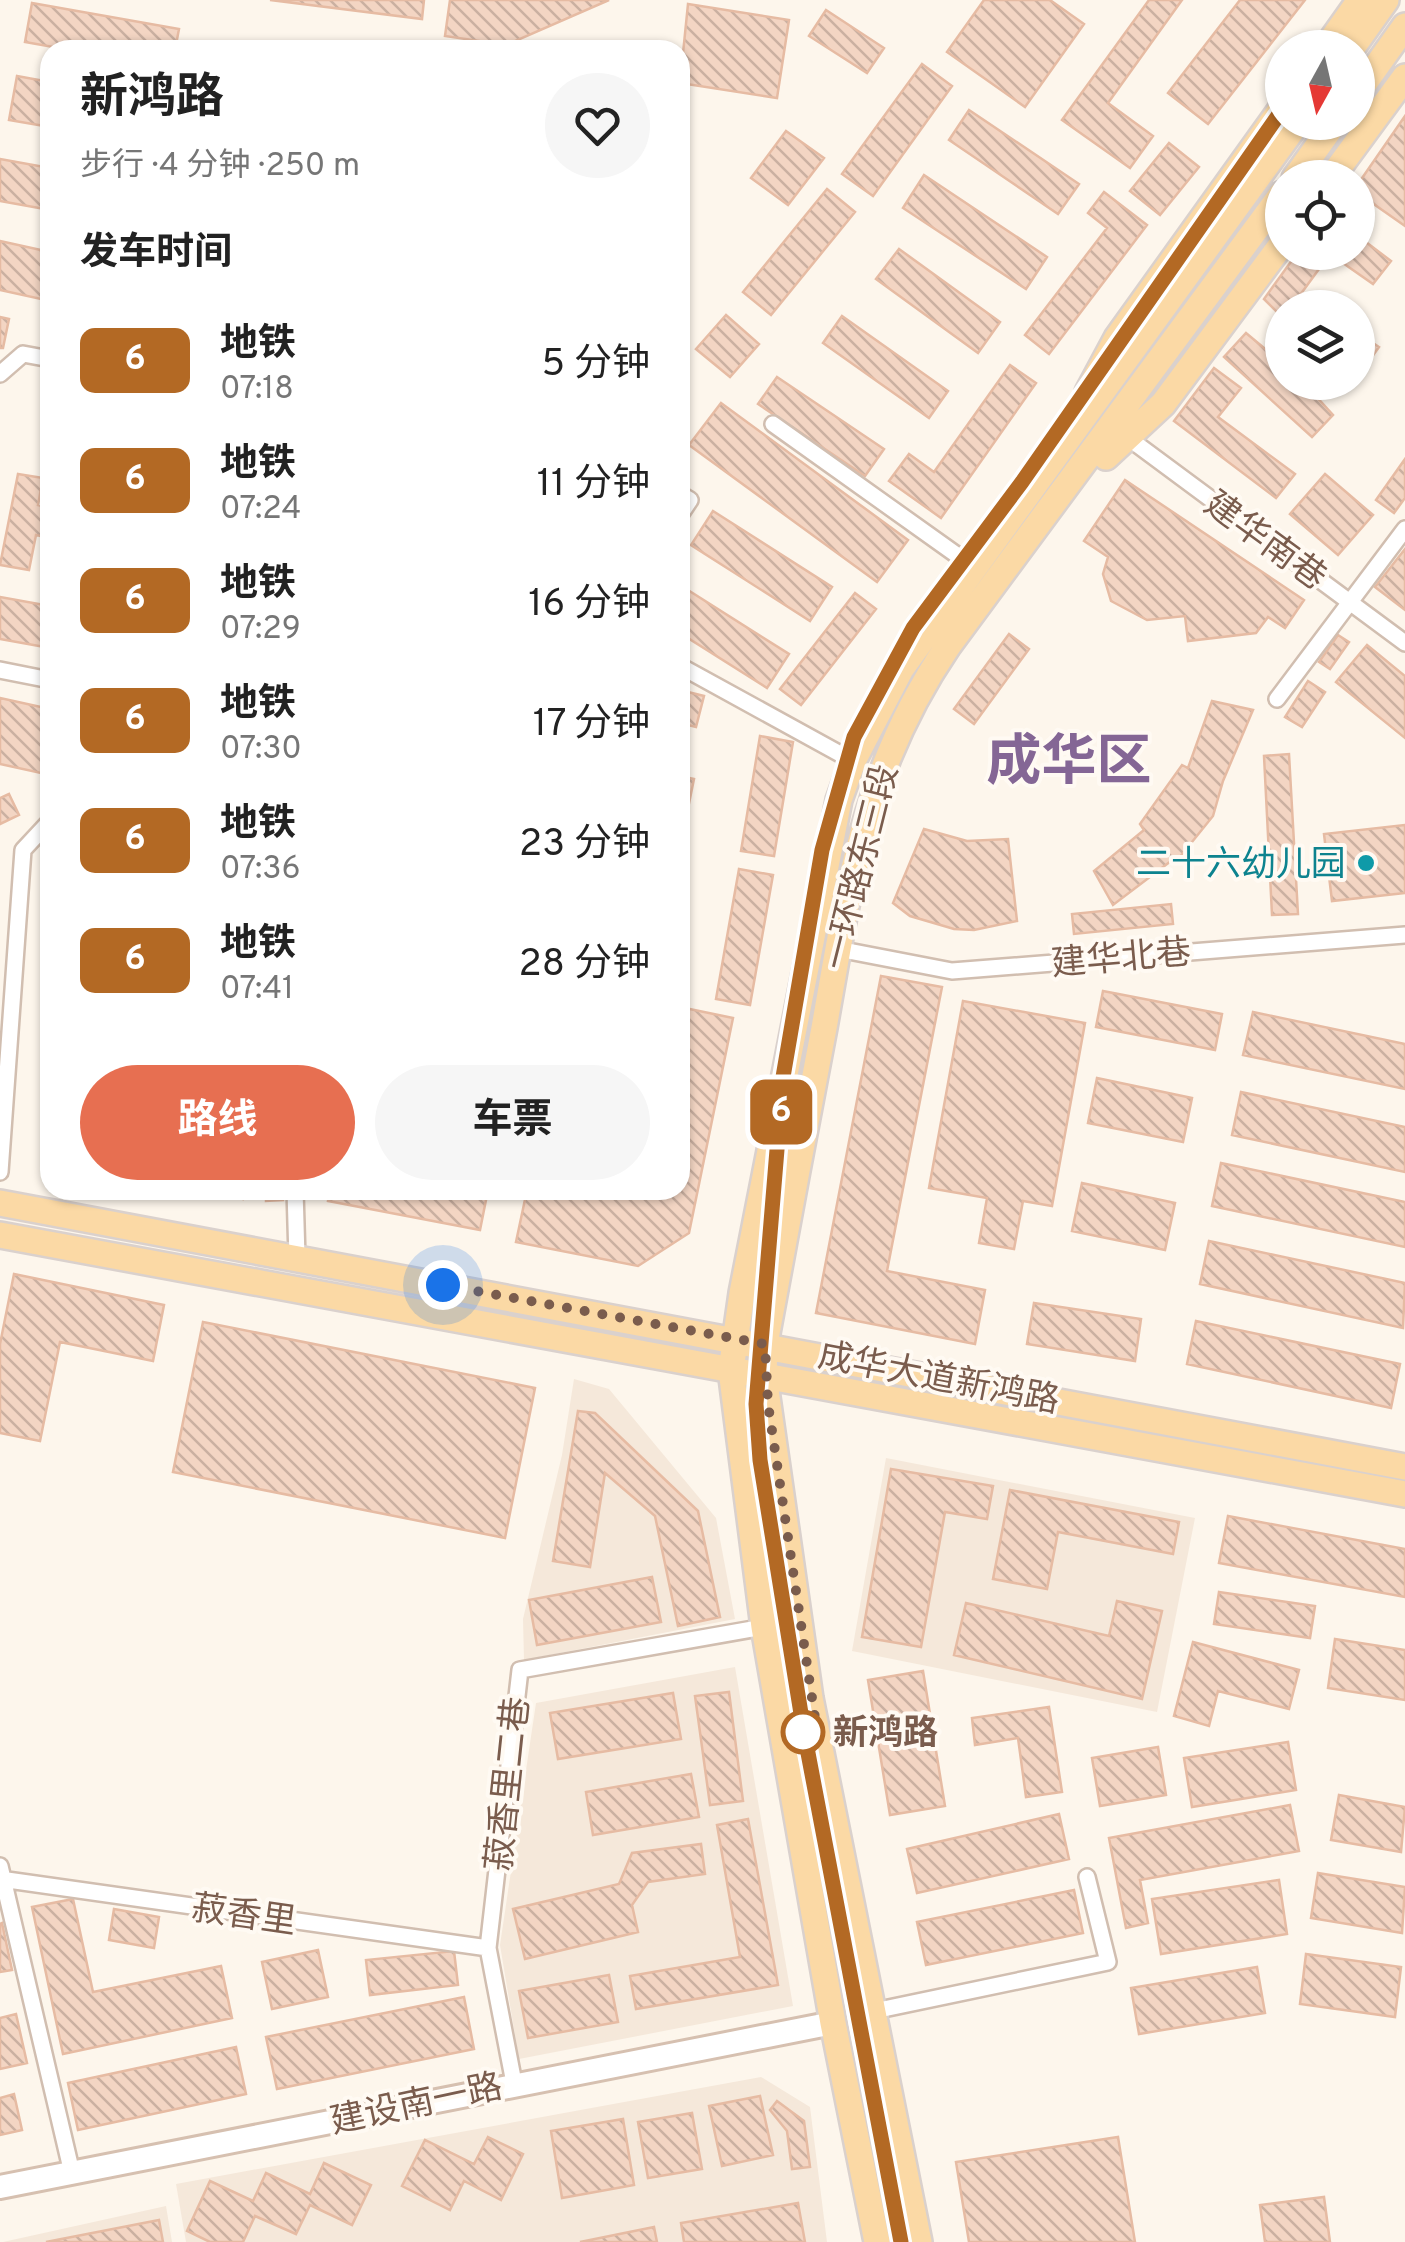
<!DOCTYPE html>
<html lang="zh">
<head>
<meta charset="utf-8">
<style>
	:root { --surface:#fff; --page:#f6f6f6; --text:#222; --muted:#767676; --accent:#e76f51 }
	body { margin:0; font-family:Overpass,"Noto Sans SC",sans-serif; background:var(--page); color:var(--text); height:100vh; display:flex; flex-direction:column; font-size:38px; white-space:nowrap }
	* { box-sizing:border-box; margin:0 }
	p { font-size:32px; color:var(--muted) }
	.icon { flex:none; width:55px; height:55px; fill:none; stroke:currentColor; stroke-width:2; stroke-linecap:round; stroke-linejoin:round }
	.map { position:relative; flex:1; overflow:hidden }
	.details { position:absolute; left:40px; top:40px; width:650px; height:1160px; display:flex; flex-direction:column; background:var(--surface); border-radius:30px; box-shadow:0 2px 8px #0004 }
	.details>* { flex:none }
	.badge { padding:0 20px; border-radius:15px; font-size:35px; line-height:65px }
	.needle { width:65px; rotate:188deg }
	.controls { position:absolute; left:1265px; top:30px; display:grid; gap:20px }
	.controls a { display:grid; place-items:center; width:110px; height:110px; border-radius:50%; background:var(--surface); box-shadow:0 2px 8px #0004; font-size:50px }
	.you { position:absolute; width:50px; height:50px; margin:-25px; border:8px solid #fff; border-radius:50%; background:#1a73e8; box-shadow:0 0 0 15px #1a73e833 }
	.map>.badge { position:absolute; translate:-50% -50%; box-shadow:0 0 0 5px #fff }
	h2 { padding:0 40px; font-size:38px; line-height:90px }
	.round { display:grid; place-items:center; flex:none; width:105px; height:105px; border-radius:52px; background:var(--page) }
	.head { display:flex; align-items:center; justify-content:space-between; height:170px; padding:0 40px }
	h1 { font-size:48px; font-weight:700; line-height:75px }
	.primary-button { display:flex; gap:20px; margin-top:auto; padding:20px 40px }
	.primary-button a { flex:1; height:115px; border-radius:60px; background:var(--accent); color:#fff; font-size:40px; font-weight:700; line-height:115px; text-align:center }
	.primary-button a+a { background:var(--page); color:var(--text) }
	ul { padding:0; list-style:none }
	li { display:flex; align-items:center; gap:30px; height:120px; padding:0 40px }
	li div { flex:1 }
	li b { display:block; font-size:38px }
	li em { font-style:normal }
	li .badge { min-width:110px; font-weight:700; text-align:center }
	.map>svg:first-child { display:block }
	.residential { fill:#f5e8da }
	.building { fill:url(#building-back-hatch); stroke:#e6bba3; stroke-width:2.5 }
	.lines { fill:none; stroke-linecap:round; stroke-linejoin:round }
	.street-casing { stroke:#d1beb0; stroke-width:20 }
	.secondary-casing { stroke:#d6c0b0; stroke-width:28 }
	.primary-casing { stroke:#dad1cd; stroke-width:30 }
	.street { stroke:#fff; stroke-width:15 }
	.secondary { stroke:#fff; stroke-width:22 }
	.primary { stroke:#fbd9a5; stroke-width:25 }
	.line-casing { stroke:#fff; stroke-width:22 }
	.line { stroke:#b36924; stroke-width:15 }
	.walk { stroke:#7a5c4d; stroke-width:10; stroke-dasharray:0 18 }
	.culture-dot { fill:#0f9aa8; stroke:#fffaf3; stroke-width:4 }
	.stop-dot { fill:#fff; stroke:#b36924; stroke-width:5 }
	.labels { text-anchor:middle; stroke-width:8; stroke-linejoin:round; paint-order:stroke }
	.street-label { font-size:35px; fill:#7a5c4d; stroke:#fffaf3 }
	.culture-label { font-size:35px; fill:#0d838f; stroke:#fffaf3; text-anchor:end }
	.stop-label { font-size:35px; font-weight:bold; fill:#7a5c4d; stroke:#fffaf3; text-anchor:start }
	.town-label { font-size:55px; font-weight:bold; fill:#846695; stroke:#fffaf3 }
</style>
</head>
<body>
<div class="map">
<svg width="1405" height="2242" viewBox="0 0 1405 2242">
	<defs>
		<pattern id="building-back-hatch" width="6" height="6" patternUnits="userSpaceOnUse" patternTransform="scale(2.5)"><rect width="6" height="6" fill="#f3d5c3"/><path d="M-1 5l2 2M0 0l6 6M5-1l2 2" fill="none" stroke="#cab0a1"/></pattern>
	</defs>
	<rect width="100%" height="100%" fill="#fdf6ec"/>
	<!-- residential -->
	<path class="residential" d="M574,1379L609,1389L716,1518L735,1619L524,1660L523,1619L562,1455Z
		M886,1458L1195,1518L1157,1712L852,1651Z
		M735,1667L793,2006L519,2059L500,1945L536,1703Z
		M761,2077L810,2107L827,2242H186L176,2184Z
		M166,2206L172,2242H3Z"/>
	<!-- building -->
	<path class="building" d="M270,0H424L422,19Z
		M450,0H609L506,45L445,36Z
		M984,0H1050L1084,24L1025,107L947,52Z
		M1149,0H1182L1108,103L1153,136L1130,168L1062,120Z
		M1240,0H1305L1208,124L1168,93Z
		M32,3L179,29L175,50H70L25,42Z
		M688,4L789,20L777,98L680,83Z
		M826,10L884,48L867,73L809,36Z
		M922,64L952,86L873,196L842,174Z
		M17,76L50,82V127L9,120Z
		M969,110L1079,184L1058,214L949,140Z
		M1405,116V226L1358,193V184Z
		M786,131L824,158L788,205L751,178Z
		M1169,143L1199,167L1160,215L1130,191Z
		M0,159L50,168V210L0,201Z
		M924,175L1047,257L1026,289L903,208Z
		M827,189L855,212L771,315L743,292Z
		M1104,192L1147,225L1049,354L1025,335L1107,228L1088,213Z
		M1358,236L1391,261L1373,284L1330,254L1300,295L1319,308H1282V317L1264,299L1298,252H1358Z
		M0,241L50,252V301L0,290Z
		M899,249L1000,322L978,353L876,279Z
		M726,315L759,344L730,377L696,349Z
		M842,316L948,391L929,418L823,343Z
		M0,317L9,319L3,348H0Z
		M1246,333L1282,363V382H1303L1333,415L1312,437L1224,357Z
		M1358,333L1379,347L1358,376Z
		M1010,365L1036,383L941,518L889,481L909,454L934,472Z
		M1214,368L1241,388L1218,417L1295,474L1276,498L1174,421Z
		M777,377L884,449L865,476L758,404Z
		M721,403L908,540L877,582L689,445Z
		M1405,459V498L1394,513L1376,500Z
		M18,474L43,478L38,505L50,508V538L36,535L29,570L0,565Z
		M1325,474L1373,515L1338,555L1290,514Z
		M1125,480L1304,600L1285,628L1268,617L1256,633L1188,641L1185,616L1147,620L1111,601L1103,574L1108,557L1084,541Z
		M713,511L832,587L810,621L691,545Z
		M1405,549V610L1375,587Z
		M680,585L789,654L767,688L680,633Z
		M855,593L876,609L801,705L780,689Z
		M0,597L50,606V648L0,639Z
		M1009,634L1029,649L974,724L954,709Z
		M1338,635L1349,642L1330,669L1319,662Z
		M1367,645L1405,676V738L1336,682Z
		M1308,681L1325,692L1302,727L1285,717Z
		M680,690L704,696L696,727L680,723Z
		M0,698L50,709V775L0,764Z
		M1212,701L1253,710L1223,781L1213,816L1175,863L1171,861L1113,905L1094,871L1144,830L1140,824L1182,765L1188,768Z
		M760,736L793,742L774,856L741,851Z
		M1289,754L1298,914L1272,915L1264,756Z
		M680,776L694,779L686,818L680,817Z
		M9,794L19,815L0,824V798Z
		M1405,825V893L1332,901L1324,834Z
		M924,829L967,841L1008,839L1017,921L974,930L954,929L910,916L893,903Z
		M739,869L773,875L750,1005L716,999Z
		M1171,904L1173,924L1074,934L1072,914Z
		M881,976L942,987L887,1271L985,1290L975,1344L816,1313Z
		M1103,991L1222,1014L1215,1050L1096,1027Z
		M963,1001L1085,1023L1052,1206L1023,1201L1014,1249L979,1243L987,1198L929,1188Z
		M680,1007L733,1018L689,1233L638,1266L516,1242L527,1190H612L641,1196L643,1190H680Z
		M1253,1012L1405,1044V1089L1243,1055Z
		M1097,1078L1192,1098L1183,1142L1088,1123Z
		M1241,1092L1405,1127V1172L1232,1135Z
		M1221,1163L1405,1202V1247L1212,1206Z
		M1082,1183L1175,1203L1165,1250L1072,1231Z
		M199,1190H245L243,1199Z
		M266,1190H283V1200L266,1201Z
		M330,1190H488L480,1230L328,1201Z
		M1209,1241L1405,1283L1403,1328L1200,1284Z
		M14,1274L164,1305L153,1361L60,1342L40,1441L0,1433V1344Z
		M1034,1303L1141,1319L1135,1361L1027,1344Z
		M1196,1321L1400,1364L1391,1408L1187,1364Z
		M203,1322L535,1388L505,1538L173,1472Z
		M578,1411L595,1413L698,1511L720,1617L678,1626L655,1516L605,1473L590,1567L553,1561Z
		M891,1469L993,1486L987,1519L945,1512L921,1647L862,1637Z
		M1010,1490L1179,1522L1173,1554L1058,1532L1047,1589L993,1579Z
		M1228,1516L1405,1549V1597L1219,1563Z
		M652,1577L661,1622L537,1645L529,1600Z
		M1219,1592L1315,1606L1310,1638L1214,1624Z
		M1117,1601L1162,1611L1142,1699L954,1655L966,1603L1109,1636Z
		M1335,1639L1405,1650V1700L1328,1688Z
		M1193,1642L1299,1670L1289,1709L1218,1691L1209,1726L1174,1716Z
		M923,1671L945,1806L890,1815L868,1680Z
		M729,1692L743,1801L710,1805L695,1696Z
		M673,1693L681,1739L558,1759L550,1713Z
		M1049,1707L1062,1792L1026,1797L1018,1738L975,1745L972,1718Z
		M1288,1742L1296,1790L1192,1807L1184,1758Z
		M1158,1747L1166,1795L1100,1806L1092,1758Z
		M691,1774L699,1817L593,1835L586,1792Z
		M1339,1795L1405,1807L1401,1852L1331,1840Z
		M1290,1805L1299,1851L1140,1880L1148,1923L1126,1928L1109,1838Z
		M1059,1814L1069,1859L917,1893L907,1849Z
		M748,1819L778,1985L636,2009L630,1976L740,1957L717,1825Z
		M701,1844L705,1874L648,1882L632,1905L638,1932L525,1959L513,1909L619,1884L632,1853Z
		M1318,1873L1405,1887L1402,1933L1311,1918Z
		M1279,1880L1287,1934L1161,1954L1152,1899Z
		M1074,1890L1083,1933L926,1965L917,1922Z
		M73,1899L93,1992L221,1966L232,2018L63,2054L32,1907Z
		M114,1909L159,1917L154,1948L109,1940Z
		M2,1923L12,1970L0,1972V1924Z
		M318,1950L328,1997L272,2009L262,1962Z
		M454,1951L458,1985L370,1995L366,1960Z
		M1306,1954L1401,1967L1395,2017L1300,2004Z
		M1257,1967L1265,2013L1139,2034L1131,1988Z
		M609,1975L618,2022L528,2038L519,1991Z
		M464,1997L474,2049L277,2089L266,2037Z
		M16,2014L27,2063L0,2069V2018Z
		M236,2047L246,2094L78,2130L68,2083Z
		M14,2094L22,2130L0,2135V2098Z
		M760,2096L773,2155L722,2166L709,2106Z
		M777,2101L804,2121L810,2167L792,2169L787,2131L770,2110Z
		M692,2113L702,2169L648,2178L638,2122Z
		M623,2119L634,2185L562,2198L551,2131Z
		M488,2137L523,2154L501,2200L464,2181L450,2210L402,2186L425,2140L474,2164Z
		M1118,2137L1135,2242H969L956,2162Z
		M324,2163L371,2185L352,2225L310,2205L296,2234L255,2216L243,2242H210L187,2231L210,2181L253,2201L266,2173L310,2194Z
		M1324,2197L1330,2242H1265L1260,2205Z
		M798,2203L805,2242H684L681,2223Z
		M159,2220L163,2242H46Z
		M654,2227L657,2242H580Z"/>
	<g class="lines">
		<defs>
			<path id="street" d="M0,374L23,354L50,359
				M773,424L975,568
				M1127,437L1405,643
				M680,494L690,500L680,515
				M680,666L853,761
				M0,670L50,680
				M1277,699L1405,529
				M838,949L952,971L1405,935
				M0,1172L23,850L50,821
				M295,1190L297,1258
				M0,1866L72,2173
				M0,1879L488,1948
				M874,2011L1108,1962L1087,1877
				M514,2083L488,1948L520,1670L764,1627"/>
			<path id="secondary" d="M0,2187L833,2023"/>
			<path id="primary" d="M1326,48L1360,0
				M1352,48L1386,0
				M1358,92L1405,26
				M1295,178L1335,122
				M1331,178L1405,77
				M1088,392L1117,338L1282,108
				M1106,457L1163,404L1282,244
				M0,1203L1405,1467
				M0,1235L1405,1494
				M877,2242L833,2023L764,1627L731,1370L742,1293L839,800L853,761L901,669L1298,122
				M919,2242L810,1698L764,1376L765,1344C784,1239 804,1133 824,1028C850,883 863,771 948,646L1282,194"/>
		</defs>
		<!-- street casing -->
		<use href="#street" class="street-casing"/>
		<!-- secondary casing -->
		<use href="#secondary" class="secondary-casing"/>
		<!-- primary casing -->
		<use href="#primary" class="primary-casing"/>
		<!-- street -->
		<use href="#street" class="street"/>
		<!-- secondary -->
		<use href="#secondary" class="secondary"/>
		<!-- primary -->
		<use href="#primary" class="primary"/>
	</g>
	<g class="lines">
		<defs>
			<path id="line" d="M901,2242L804,1732L760,1460L756,1404L783,1077L822,850L854,737L913,628L1022,482L1282,110"/>
		</defs>
		<!-- line casing -->
		<use href="#line" class="line-casing"/>
		<!-- line -->
		<use href="#line" class="line"/>
		<!-- walk -->
		<path class="walk" d="M443,1285L765,1344L768,1404L818,1738L803,1732"/>
	</g>
	<!-- markers -->
	<circle class="culture-dot" cx="1366" cy="863" r="10"/>
	<circle class="stop-dot" cx="803" cy="1732" r="20"/>
	<g class="labels">
		<!-- street labels -->
		<g class="street-label">
			<text transform="translate(1266 540) rotate(36)" y="12">建华南巷</text>
			<text transform="translate(860 867) rotate(-76)" y="12">一环路东三段</text>
			<text transform="translate(1121 957) rotate(-5)" y="12">建华北巷</text>
			<text transform="translate(939 1377) rotate(11)" y="12">成华大道新鸿路</text>
			<text transform="translate(507 1784) rotate(-84)" y="12">菽香里二巷</text>
			<text transform="translate(244 1914) rotate(8)" y="12">菽香里</text>
			<text transform="translate(416 2103) rotate(-12)" y="12">建设南一路</text>
		</g>
		<!-- culture labels -->
		<g class="culture-label">
			<text x="1346" y="875">二十六幼儿园</text>
		</g>
		<!-- stop labels -->
		<g class="stop-label">
			<text x="833" y="1744">新鸿路</text>
		</g>
		<!-- town labels -->
		<g class="town-label">
			<text x="1069" y="779">成华区</text>
		</g>
	</g>
</svg>
<div class="controls">
<a><svg class="needle" viewBox="-14 -14 28 28"><path d="M0-13l5 13h-10z" fill="#e53935"/><path d="M0 13l5-13h-10z" fill="#767676"/></svg></a>
<a><svg class="icon" aria-label="locate" viewBox="0 0 24 24"><circle cx="12" cy="12" r="6"/><path d="M12 2v4M12 18v4M2 12h4M18 12h4"/></svg></a>
<a><svg class="icon" aria-label="layers" viewBox="0 0 24 24"><path d="M12 4l9 5-9 5-9-5zM3 14l9 5 9-5"/></svg></a>
</div>
<div class="you" style="left:443px;top:1285px"></div>
<b class="badge" style="left:781px;top:1112px;background:#b36924;color:#fff">6</b>
<section class="details">
<div class="head"><div><h1>新鸿路</h1><p>步行 · 4 分钟 · 250 m</p></div><a class="round"><svg class="icon" aria-label="heart" viewBox="0 0 24 24"><path d="M12 20l-8-8c-3-5 5-10 8-4 3-6 11-1 8 4z"/></svg></a></div>
<h2>发车时间</h2>
<ul>
<li><span class="badge" style="background:#b36924;color:#fff">6</span><div><b>地铁</b><p>07:18</p></div><em>5 分钟</em></li>
<li><span class="badge" style="background:#b36924;color:#fff">6</span><div><b>地铁</b><p>07:24</p></div><em>11 分钟</em></li>
<li><span class="badge" style="background:#b36924;color:#fff">6</span><div><b>地铁</b><p>07:29</p></div><em>16 分钟</em></li>
<li><span class="badge" style="background:#b36924;color:#fff">6</span><div><b>地铁</b><p>07:30</p></div><em>17 分钟</em></li>
<li><span class="badge" style="background:#b36924;color:#fff">6</span><div><b>地铁</b><p>07:36</p></div><em>23 分钟</em></li>
<li><span class="badge" style="background:#b36924;color:#fff">6</span><div><b>地铁</b><p>07:41</p></div><em>28 分钟</em></li>
</ul>
<div class="primary-button"><a>路线</a><a>车票</a></div>
</section>
</div>
</body>
</html>
